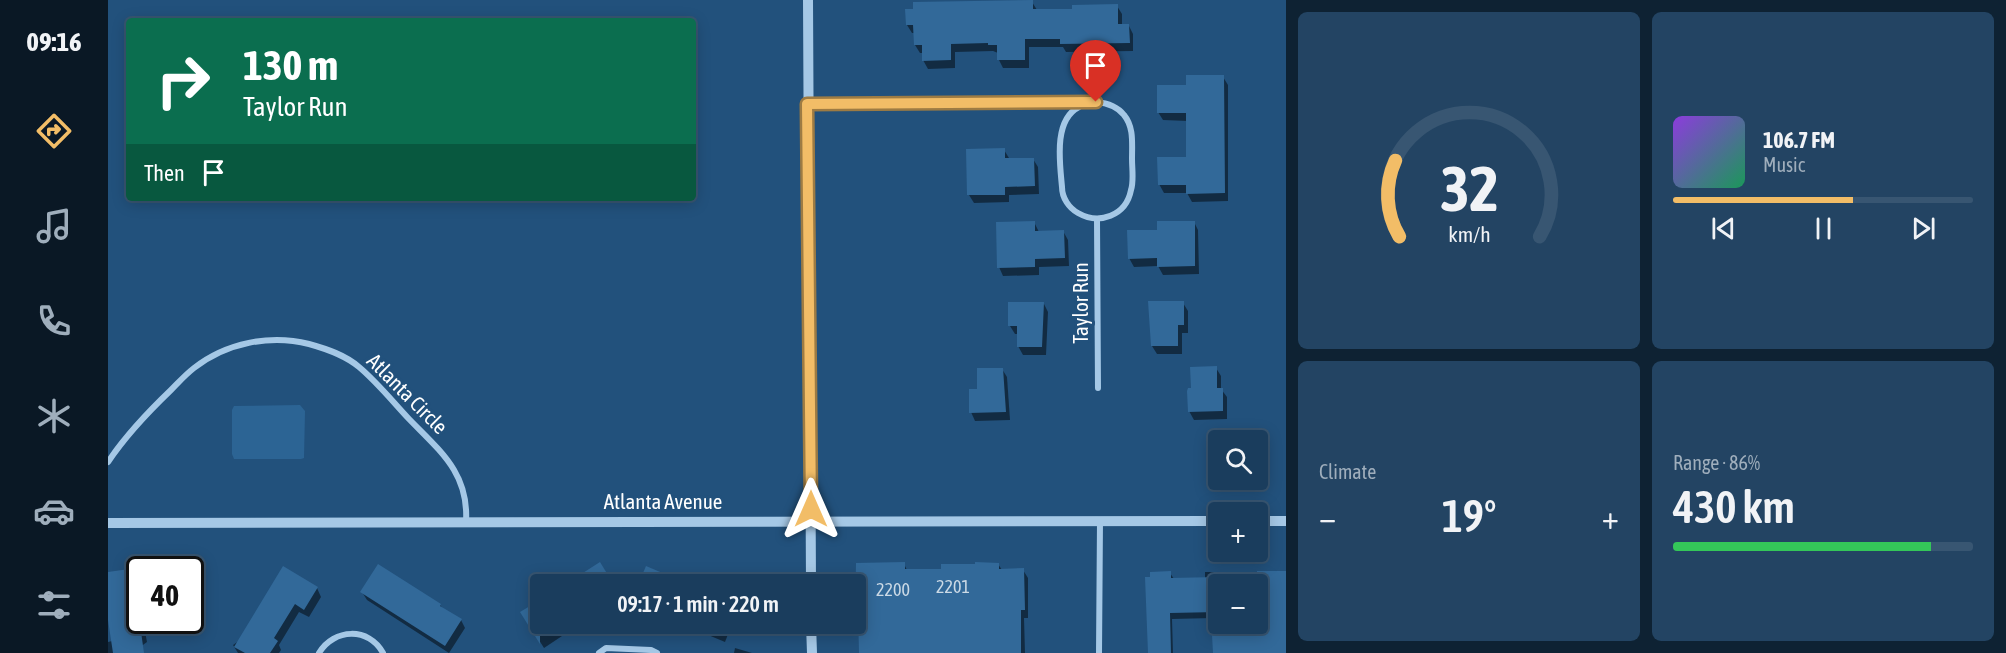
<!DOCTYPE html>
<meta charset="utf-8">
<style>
:root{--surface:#1a3d5d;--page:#234463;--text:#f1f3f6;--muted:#9faebc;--line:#385672;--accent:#f2bd67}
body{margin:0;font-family:"Asap Condensed",sans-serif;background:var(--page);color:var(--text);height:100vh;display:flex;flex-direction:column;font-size:22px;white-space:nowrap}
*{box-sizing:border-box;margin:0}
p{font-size:20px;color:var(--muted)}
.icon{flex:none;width:33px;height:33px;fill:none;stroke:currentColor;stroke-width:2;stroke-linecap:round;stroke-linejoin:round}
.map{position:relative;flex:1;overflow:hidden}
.drawer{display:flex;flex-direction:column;gap:12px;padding:12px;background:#0e2233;width:720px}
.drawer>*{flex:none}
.banner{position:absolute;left:18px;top:18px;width:570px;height:183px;border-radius:6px;box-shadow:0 3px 15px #0003,0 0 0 2px var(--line);background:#0b6e4f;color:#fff;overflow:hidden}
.controls{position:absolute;left:1100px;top:430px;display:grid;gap:12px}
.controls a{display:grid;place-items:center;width:60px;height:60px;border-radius:6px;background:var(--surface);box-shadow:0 3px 15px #0003,0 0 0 2px var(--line);font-size:30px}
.speed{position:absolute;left:18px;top:556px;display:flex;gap:12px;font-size:30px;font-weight:700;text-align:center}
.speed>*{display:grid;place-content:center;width:78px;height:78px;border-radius:50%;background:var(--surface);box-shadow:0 3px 15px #0003,0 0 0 2px var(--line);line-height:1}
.speed .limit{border:3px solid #111;border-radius:9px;background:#fff;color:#111}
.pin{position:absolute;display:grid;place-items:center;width:51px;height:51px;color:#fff;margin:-62px -26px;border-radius:50% 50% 50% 0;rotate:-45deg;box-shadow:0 0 6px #0007}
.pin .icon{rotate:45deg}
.me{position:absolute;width:66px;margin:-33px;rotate:0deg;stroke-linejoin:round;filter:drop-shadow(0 0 4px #0008)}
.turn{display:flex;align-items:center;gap:21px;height:126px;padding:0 18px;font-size:27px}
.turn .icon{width:78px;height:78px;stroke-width:2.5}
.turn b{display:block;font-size:42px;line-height:51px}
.then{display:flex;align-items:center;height:57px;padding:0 18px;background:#0003;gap:12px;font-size:22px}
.big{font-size:45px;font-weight:600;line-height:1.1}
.drawer .widget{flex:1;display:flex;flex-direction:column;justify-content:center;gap:9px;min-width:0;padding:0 21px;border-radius:9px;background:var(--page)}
.drawer .dial{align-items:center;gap:0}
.dial svg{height:156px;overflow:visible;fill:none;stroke:var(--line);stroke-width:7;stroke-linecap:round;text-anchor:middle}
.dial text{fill:var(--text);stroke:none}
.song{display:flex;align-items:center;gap:18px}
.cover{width:72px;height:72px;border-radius:9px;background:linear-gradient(135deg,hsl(270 70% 55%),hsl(150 70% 35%))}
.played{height:6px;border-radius:3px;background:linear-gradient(90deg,var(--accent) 60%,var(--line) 60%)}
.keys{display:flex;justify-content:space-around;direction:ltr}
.heat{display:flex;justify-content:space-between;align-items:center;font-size:33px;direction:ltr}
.charge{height:9px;border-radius:4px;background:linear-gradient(90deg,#34c759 86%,var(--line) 0)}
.drawer .tiles{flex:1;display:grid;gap:12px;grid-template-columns:repeat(2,1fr)}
.trip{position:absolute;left:422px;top:574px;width:336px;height:60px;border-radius:6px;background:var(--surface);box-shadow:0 3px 15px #0003,0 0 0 2px var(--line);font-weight:600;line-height:60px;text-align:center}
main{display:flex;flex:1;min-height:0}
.menu{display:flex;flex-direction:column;width:108px;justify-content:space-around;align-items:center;background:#0a1825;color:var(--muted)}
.menu .icon{width:42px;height:42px}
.menu .active{color:var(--accent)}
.menu b{font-size:27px;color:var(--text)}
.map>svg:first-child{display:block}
</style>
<main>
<nav class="menu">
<b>09:16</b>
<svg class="icon active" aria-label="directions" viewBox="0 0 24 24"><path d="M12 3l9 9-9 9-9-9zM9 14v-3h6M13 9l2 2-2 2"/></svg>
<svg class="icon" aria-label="music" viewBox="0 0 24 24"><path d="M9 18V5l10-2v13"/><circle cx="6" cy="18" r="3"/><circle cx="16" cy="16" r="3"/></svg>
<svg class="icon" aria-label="phone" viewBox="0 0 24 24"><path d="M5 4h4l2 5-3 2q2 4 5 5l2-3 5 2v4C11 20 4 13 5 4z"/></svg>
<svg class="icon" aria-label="climate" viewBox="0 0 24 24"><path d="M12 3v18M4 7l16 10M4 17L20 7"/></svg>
<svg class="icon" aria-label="car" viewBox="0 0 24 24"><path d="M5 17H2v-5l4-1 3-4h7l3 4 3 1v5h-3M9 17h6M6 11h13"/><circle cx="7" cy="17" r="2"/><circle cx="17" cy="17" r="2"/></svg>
<svg class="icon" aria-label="filters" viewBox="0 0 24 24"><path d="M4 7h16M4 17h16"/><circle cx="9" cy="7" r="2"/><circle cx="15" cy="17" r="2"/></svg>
</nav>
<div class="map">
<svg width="1178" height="653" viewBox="0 0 1178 653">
<rect width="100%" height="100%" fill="#22517c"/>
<!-- green -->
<polygon fill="#2c6494" points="192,405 197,411 196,458 193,459 126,459 124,454 124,410 126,406"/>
<!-- shadow -->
<g fill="#0007" fill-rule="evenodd">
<polygon points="924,2 929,10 965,10 1009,6 1014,14 1014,26 1021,26 1025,34 1025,51 958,52 955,47 921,47 921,68 895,68 891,60 890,53 885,51 847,52 847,68 820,69 815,60 815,53 812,53 807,45 807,33 804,33 799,25 799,11"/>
<polygon points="1115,77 1120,85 1120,201 1084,202 1079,193 1056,193 1051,184 1079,158 1080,121 1055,120 1050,112 1080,86"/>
<polygon points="896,150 901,158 925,159 930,167 931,194 901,195 901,202 866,203 861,195"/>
<polygon points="926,222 931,232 955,231 960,240 961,266 931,267 931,275 895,276 891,267"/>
<polygon points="1086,222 1090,230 1091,274 1055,275 1050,266 1026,267 1021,258 1050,231"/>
<polygon points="1075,303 1080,311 1080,333 1074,333 1074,354 1049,354 1044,346"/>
<polygon points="936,304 940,312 938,355 915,355 910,346 910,334 907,334 902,326"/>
<polygon points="1108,368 1113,376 1113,389 1119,397 1119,419 1086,420 1081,411"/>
<polygon points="894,369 899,377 902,420 867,421 863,412 871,391"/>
<polygon points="796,564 799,570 834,570 890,564 894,570 915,570 920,578 920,618 916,618 917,653 752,653 752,616 749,611"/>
<polygon points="20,571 28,583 32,604 32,621 35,621 39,642 24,653 0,653 0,642 4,641 0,610 0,574"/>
<path d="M1097,572H1177L1178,653H1106L1105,618L1064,619L1065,653H1041L1062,573L1066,579H1097ZM1110,585H1149V624H1110Z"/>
<polygon points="209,588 213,597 201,617 191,612 171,645 173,650 171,653 130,653 125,645"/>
<polygon points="254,592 332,605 335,609 353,620 357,628 341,653 259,600"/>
<polygon points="432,602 432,624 465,624 455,630 457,634 436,648 414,613"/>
<polygon points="589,624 624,624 617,642 593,632"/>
<polygon points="627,648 644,653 626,653"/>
</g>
<!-- building -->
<g fill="#326999">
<polygon points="925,0 925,9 964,9 964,5 1010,4 1010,24 1021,24 1022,43 952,44 952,39 917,39 917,60 889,60 889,45 880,45 880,43 843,44 843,60 814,61 814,45 806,45 805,25 798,25 797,9 805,9 805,2"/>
<polygon points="1078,75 1116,75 1117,193 1078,194 1078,185 1050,185 1049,157 1078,157 1078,113 1049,113 1049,85 1078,85"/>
<polygon points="897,148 897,158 926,158 927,186 897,187 897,195 859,195 858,149"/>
<polygon points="927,221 927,231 956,230 957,258 927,259 927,267 889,268 888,222"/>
<polygon points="1049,221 1087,221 1087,266 1049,267 1049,258 1020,259 1019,230 1049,230"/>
<polygon points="1040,301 1076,301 1076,325 1070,325 1070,346 1043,346"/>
<polygon points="900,302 936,302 934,347 909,347 909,326 900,326"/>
<polygon points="1109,366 1109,388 1115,388 1115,411 1080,412 1079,391 1080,388 1083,388 1082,367"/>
<polygon points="869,368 895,368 898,412 861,413 861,389 869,389"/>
<polygon points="492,562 506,585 456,585"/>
<polygon points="797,562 797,569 833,569 833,564 867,564 867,562 891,563 891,569 916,568 917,610 913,610 913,653 751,653 750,611 747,611 748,563"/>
<polygon points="270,564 333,604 332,606 354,619 337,646 252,592"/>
<polygon points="175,566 210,587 196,610 187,604 166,638 170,641 162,653 137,653 126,647"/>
<polygon points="538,566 583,585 530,585"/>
<polygon points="21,569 25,597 28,596 36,653 5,653 0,620 0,572"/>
<polygon points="1063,571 1063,578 1110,577 1110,612 1062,613 1063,653 1040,653 1037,577 1042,577 1042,572"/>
<polygon points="1149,571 1178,571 1178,653 1105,653 1104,635 1149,633"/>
<polygon points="432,600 432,644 412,612"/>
</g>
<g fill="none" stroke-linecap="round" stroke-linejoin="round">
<!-- minor -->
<g stroke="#a5c8e6" stroke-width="6">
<path d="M699,104L988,102C999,103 1009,106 1016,115C1026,127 1024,143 1024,159C1024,169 1026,181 1023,190C1018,216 991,225 970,213C961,208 954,198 954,187C952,164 945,120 971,107C976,104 983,103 988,102"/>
<polyline points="989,219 990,388"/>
<path d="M0,462C18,435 39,413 63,390C70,383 77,375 86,368C118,343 162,334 201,344C219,349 237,355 251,367C269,382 285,402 301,419C332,451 361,473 358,522"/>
<path d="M211,653C226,628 261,627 275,653"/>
<polyline points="491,653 498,648 543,650 549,653"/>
<polyline points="991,653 992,521"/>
</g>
<!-- tertiary -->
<g stroke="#a5c8e6" stroke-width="10">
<polyline points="700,0 703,585"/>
<polyline points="1149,521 1178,521"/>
<polyline points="0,523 1110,521"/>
<polyline points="703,624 704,653"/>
</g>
</g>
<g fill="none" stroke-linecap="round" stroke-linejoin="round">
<defs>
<polyline id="route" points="703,509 699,104 988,102"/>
</defs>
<!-- route casing -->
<use href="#route" stroke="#9d7b43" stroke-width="15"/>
<!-- route -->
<use href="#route" stroke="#f2bd67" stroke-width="10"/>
</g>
<g text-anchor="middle" stroke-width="6" stroke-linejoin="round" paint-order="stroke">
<!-- number labels -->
<g font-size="18" fill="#ccdae6">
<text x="845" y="593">2201</text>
<text x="785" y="596">2200</text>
</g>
<!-- street labels -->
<g font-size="21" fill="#fff" stroke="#22517c">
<text transform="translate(973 303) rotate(-90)" y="7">Taylor Run</text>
<text transform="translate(299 394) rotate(45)" y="7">Atlanta Circle</text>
<text x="555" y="509">Atlanta Avenue</text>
</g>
</g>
</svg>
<div class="controls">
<a><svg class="icon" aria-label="search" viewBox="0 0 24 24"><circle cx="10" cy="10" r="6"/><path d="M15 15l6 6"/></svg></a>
<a>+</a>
<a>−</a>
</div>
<div class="speed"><div class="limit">40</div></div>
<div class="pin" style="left:988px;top:102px;background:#d93025"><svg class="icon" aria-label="arrive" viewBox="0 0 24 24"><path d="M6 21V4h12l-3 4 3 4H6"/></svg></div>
<svg class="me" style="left:703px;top:509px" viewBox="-20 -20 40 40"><path d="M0-17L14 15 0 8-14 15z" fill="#f2bd67" stroke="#fff" stroke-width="4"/></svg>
<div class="trip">09:17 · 1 min · 220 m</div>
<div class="banner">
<div class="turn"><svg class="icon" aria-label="right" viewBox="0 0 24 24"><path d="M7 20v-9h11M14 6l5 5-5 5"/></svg><div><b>130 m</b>Taylor Run</div></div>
<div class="then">Then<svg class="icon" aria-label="arrive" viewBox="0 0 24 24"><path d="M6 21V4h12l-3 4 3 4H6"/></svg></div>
</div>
</div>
<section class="drawer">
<div class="tiles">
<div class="widget dial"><svg viewBox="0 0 100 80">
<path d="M14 69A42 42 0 1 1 86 69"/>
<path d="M14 69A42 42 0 0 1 12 30" stroke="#f2bd67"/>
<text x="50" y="56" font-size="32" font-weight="700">32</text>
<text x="50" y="72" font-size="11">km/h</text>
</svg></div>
<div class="widget">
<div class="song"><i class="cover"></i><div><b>106.7 FM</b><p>Music</p></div></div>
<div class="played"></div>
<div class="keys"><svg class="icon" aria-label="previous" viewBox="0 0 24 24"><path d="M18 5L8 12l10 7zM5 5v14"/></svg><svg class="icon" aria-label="pause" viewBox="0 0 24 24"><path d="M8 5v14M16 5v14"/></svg><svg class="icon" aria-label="next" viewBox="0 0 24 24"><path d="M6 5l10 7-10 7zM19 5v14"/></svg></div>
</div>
<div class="widget"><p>Climate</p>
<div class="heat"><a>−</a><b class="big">19°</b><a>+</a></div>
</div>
<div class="widget"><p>Range · 86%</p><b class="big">430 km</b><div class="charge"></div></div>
</div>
</section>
</main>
